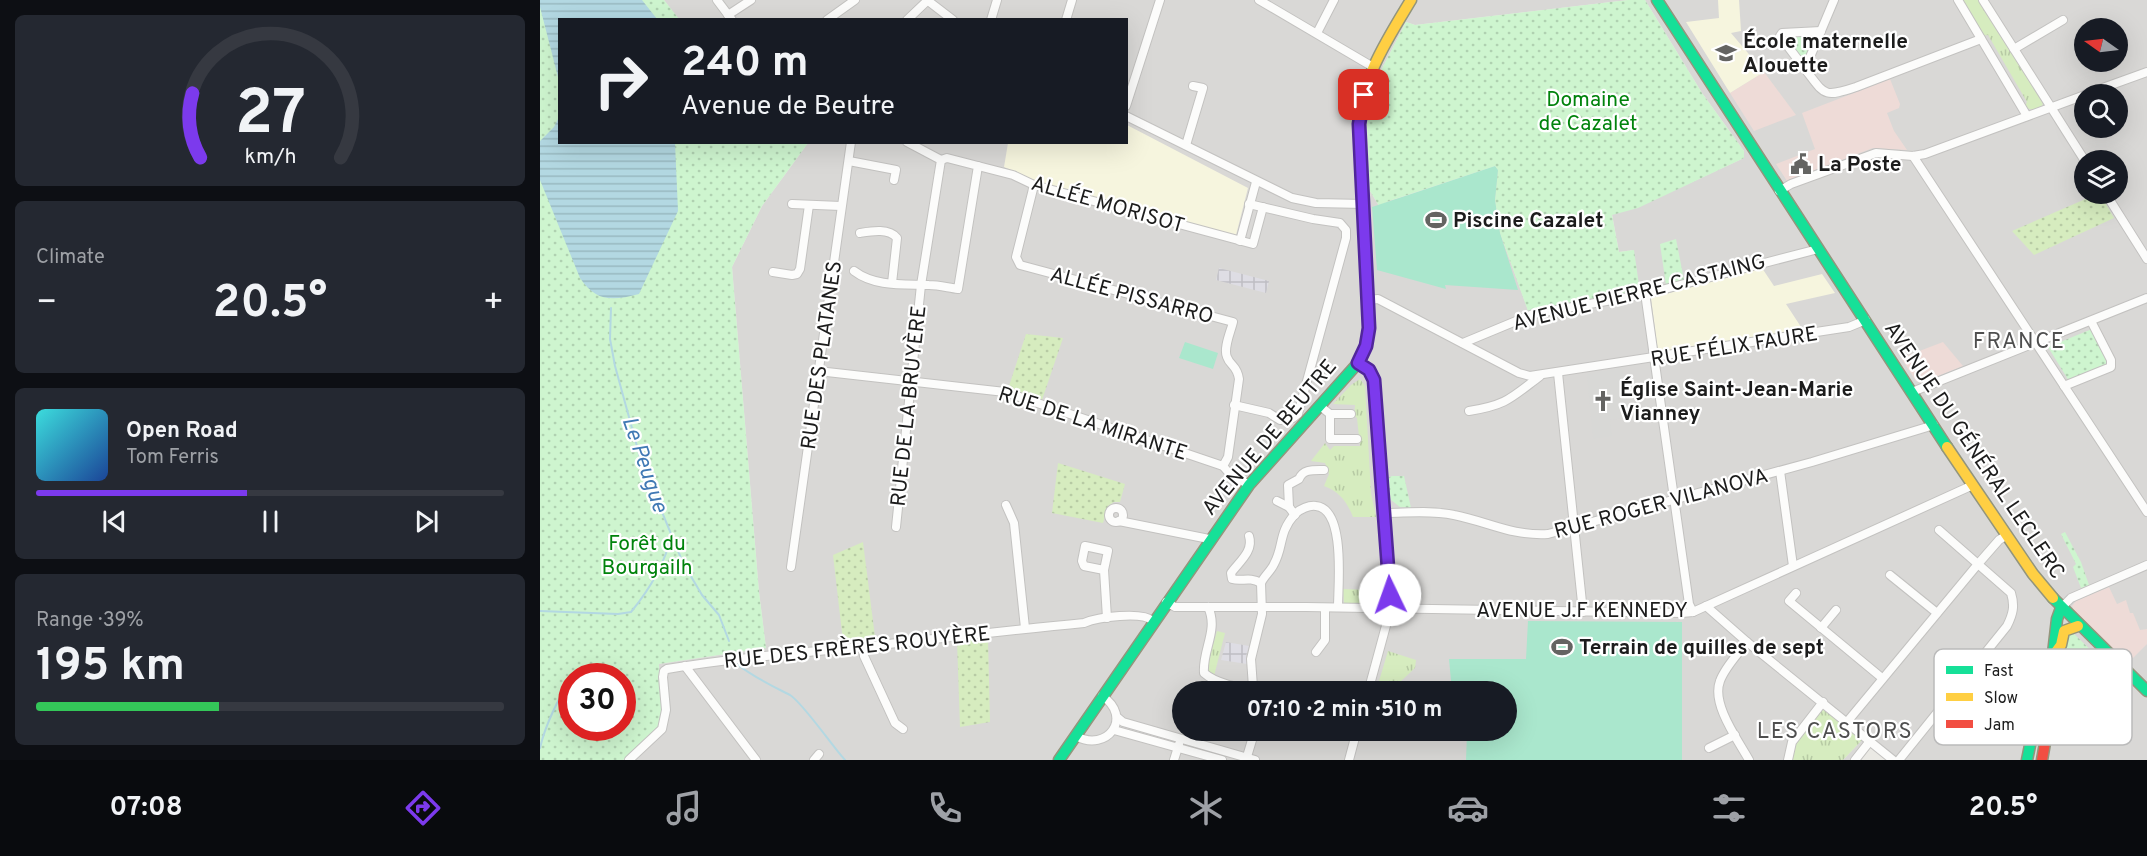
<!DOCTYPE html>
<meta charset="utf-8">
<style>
:root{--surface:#171b24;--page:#242831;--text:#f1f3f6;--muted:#9ea1a6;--line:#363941;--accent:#7c3aed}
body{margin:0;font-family:Overpass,sans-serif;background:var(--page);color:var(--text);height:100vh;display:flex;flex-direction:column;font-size:22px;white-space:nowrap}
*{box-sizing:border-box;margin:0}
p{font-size:20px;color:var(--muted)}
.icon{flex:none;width:33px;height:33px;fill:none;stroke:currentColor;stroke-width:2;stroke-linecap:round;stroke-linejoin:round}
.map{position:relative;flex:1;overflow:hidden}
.drawer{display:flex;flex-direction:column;gap:15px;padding:15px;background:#0d0f14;width:540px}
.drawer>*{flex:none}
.hud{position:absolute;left:18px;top:18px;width:570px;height:126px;border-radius:0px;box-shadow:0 6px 24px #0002;background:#171b24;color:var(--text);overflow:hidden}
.needle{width:39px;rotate:284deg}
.tools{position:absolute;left:1534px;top:18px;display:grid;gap:12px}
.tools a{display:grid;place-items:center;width:54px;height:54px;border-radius:50%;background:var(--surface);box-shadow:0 6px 24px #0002;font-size:30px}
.speed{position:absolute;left:18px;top:663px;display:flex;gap:12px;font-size:30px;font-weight:700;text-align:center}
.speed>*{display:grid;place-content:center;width:78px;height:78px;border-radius:50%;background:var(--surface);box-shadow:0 6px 24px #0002;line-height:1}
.speed .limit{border:9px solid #d22;background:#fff;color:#111}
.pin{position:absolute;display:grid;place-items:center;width:51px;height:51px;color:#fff;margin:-26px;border-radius:12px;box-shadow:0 3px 9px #0006}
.me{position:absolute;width:66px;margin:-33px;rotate:357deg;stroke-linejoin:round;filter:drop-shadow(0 0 4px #0008)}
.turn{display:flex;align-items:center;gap:21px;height:126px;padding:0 24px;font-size:27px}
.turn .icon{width:78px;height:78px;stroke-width:2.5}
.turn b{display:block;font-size:42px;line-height:51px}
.big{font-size:45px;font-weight:700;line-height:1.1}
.drawer .card{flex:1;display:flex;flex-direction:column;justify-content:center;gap:9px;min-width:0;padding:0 21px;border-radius:9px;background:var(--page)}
.drawer .dial{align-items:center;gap:0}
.dial svg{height:156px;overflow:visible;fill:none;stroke:var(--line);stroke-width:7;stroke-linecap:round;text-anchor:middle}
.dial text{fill:var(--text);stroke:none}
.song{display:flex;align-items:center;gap:18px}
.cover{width:72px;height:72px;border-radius:9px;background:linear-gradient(135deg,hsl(180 70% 55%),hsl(220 70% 35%))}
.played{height:6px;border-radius:3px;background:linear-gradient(90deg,var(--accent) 45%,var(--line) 45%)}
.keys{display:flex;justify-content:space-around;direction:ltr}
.heat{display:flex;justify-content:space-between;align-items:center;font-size:33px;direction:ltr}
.charge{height:9px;border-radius:4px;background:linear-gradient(90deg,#34c759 39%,var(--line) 0)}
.trip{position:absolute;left:632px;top:681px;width:345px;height:60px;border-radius:30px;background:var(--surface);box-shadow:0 6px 24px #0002;font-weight:700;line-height:60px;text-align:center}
.dock{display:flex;height:96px;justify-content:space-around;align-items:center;background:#090b0e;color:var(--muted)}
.dock .icon{width:42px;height:42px}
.dock .active{color:var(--accent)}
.dock b{font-size:27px;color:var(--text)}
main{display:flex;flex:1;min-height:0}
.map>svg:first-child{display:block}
</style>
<main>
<section class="drawer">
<div class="card dial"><svg viewBox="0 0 100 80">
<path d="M14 69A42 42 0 1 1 86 69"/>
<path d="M14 69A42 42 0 0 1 10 36" stroke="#7c3aed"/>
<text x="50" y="56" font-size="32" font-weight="700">27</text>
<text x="50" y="72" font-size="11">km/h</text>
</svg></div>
<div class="card"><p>Climate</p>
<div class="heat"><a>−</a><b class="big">20.5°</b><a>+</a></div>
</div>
<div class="card">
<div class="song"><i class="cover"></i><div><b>Open Road</b><p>Tom Ferris</p></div></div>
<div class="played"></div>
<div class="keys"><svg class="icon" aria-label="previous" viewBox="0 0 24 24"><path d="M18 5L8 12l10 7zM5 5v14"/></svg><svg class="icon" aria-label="pause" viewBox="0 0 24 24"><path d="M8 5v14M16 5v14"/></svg><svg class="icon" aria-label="next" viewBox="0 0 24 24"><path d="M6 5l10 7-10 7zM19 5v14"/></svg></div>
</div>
<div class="card"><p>Range · 39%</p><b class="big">195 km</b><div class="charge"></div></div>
</section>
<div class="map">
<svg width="1607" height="760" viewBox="0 0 1607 760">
<defs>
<pattern id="grass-tufts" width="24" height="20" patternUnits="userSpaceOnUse" patternTransform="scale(1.5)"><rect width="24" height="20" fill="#d6ecbf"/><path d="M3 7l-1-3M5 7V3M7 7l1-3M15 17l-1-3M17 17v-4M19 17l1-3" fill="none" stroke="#b7caa4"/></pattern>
<pattern id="park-dots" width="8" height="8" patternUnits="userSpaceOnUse" patternTransform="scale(1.5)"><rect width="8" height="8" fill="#cef5cf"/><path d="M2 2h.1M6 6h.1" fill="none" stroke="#b0d1b1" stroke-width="1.8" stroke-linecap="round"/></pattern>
<pattern id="garden-dots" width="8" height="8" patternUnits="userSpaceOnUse" patternTransform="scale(1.5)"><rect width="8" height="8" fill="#d6ecbf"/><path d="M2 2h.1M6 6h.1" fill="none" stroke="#b7caa4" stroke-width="1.8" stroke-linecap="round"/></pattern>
<pattern id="plaza-grid" width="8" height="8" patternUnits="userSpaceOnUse" patternTransform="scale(1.5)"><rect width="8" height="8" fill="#dedde4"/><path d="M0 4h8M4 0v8" fill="none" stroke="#bebdc3"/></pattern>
<pattern id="water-rules" width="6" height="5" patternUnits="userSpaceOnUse" patternTransform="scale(1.5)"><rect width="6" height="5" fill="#b3d8e2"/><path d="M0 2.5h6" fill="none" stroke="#99b9c1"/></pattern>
</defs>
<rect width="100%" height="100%" fill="#eae9e4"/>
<!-- residential -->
<path fill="#d9d8d6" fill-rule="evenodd" d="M124,0H1088L875,25L866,22L838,76L827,123L830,191L839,206L849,201L958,170L955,200L960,233L988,310L1093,250L1079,252L1072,214L1098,207L1204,158V151L1162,93L1105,0H1607V760H1347L1331,747L1321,760H1303L1323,739L1251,760H83L118,729L119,664L226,648L219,592L192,267L222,206L268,143L586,142V20H139ZM1545,28H1578V62H1545ZM1545,94H1578V128H1545ZM1545,160H1578V194H1545ZM642,692H966V730H642Z"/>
<!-- commercial -->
<g fill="#eedbd7">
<polygon points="1224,72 1256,115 1214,131 1190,93"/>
<polygon points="1350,79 1360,104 1359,108 1347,113 1354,131 1367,150 1333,148 1247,181 1236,164 1275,149 1262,113"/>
<polygon points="1403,342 1423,366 1380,383 1376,381 1361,358"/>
<polygon points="1569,587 1577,604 1586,600 1590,613 1593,613 1600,630 1607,629 1607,644 1590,661 1572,647 1534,610 1532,606 1536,601"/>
</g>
<!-- education -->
<g fill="#f6f5de">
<polygon points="1178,0 1199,0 1201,31 1191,33 1224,72 1190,93 1146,22 1179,18"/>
<polygon points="587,125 708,188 696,235 506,185 464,167 468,143 586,142"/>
<polygon points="1222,268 1234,286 1282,274 1295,293 1246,304 1263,330 1118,352 1111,298"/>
</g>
<!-- religious -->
<polygon fill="#d8d8d6" points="1082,368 1090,417 1070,420 1072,436 1053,439 1047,374"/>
<!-- grass -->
<g fill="url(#grass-tufts)">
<path d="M1420,0H1441L1500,96L1503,103L1502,106C1495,110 1490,111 1485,106L1487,102L1448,35L1442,36Z"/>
<path d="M820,379L825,386L831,493L836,517H813C807,502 800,492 784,486L789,474L785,463L771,461L785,443L790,450L794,446H820L817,418L814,416L815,405L793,404L811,385Z"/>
<path d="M831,581H841V594C831,607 819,603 804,603L803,589L831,590Z"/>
<polygon points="677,631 685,633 674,676 668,670 667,665"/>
<polygon points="848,651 876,660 875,668 859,683 863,691 836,691"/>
<polygon points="1281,705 1323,739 1303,760 1251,760 1253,742"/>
</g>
<!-- park -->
<g fill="url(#park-dots)" fill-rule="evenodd">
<path d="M0,0H124L139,19L20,20V142L268,143L222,206L192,267L219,592L226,648L119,664L122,719L118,728L83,760H0ZM32,676H82V728H32Z"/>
<polygon points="1088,0 1105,0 1162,93 1204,151 1204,158 1098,208 1072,215 1079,252 1094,250 1100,292 988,311 960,233 955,200 958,170 955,166 849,201 839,206 830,191 827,123 838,76 866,22 875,25"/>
<polygon points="1247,35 1273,36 1265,60 1263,60 1245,37"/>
<polygon points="1136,239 1144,280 1126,285 1120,244"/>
<polygon points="1552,329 1569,365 1529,381 1508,347"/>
<polygon points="852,476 864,476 871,508 860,507 851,500 848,478"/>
<polygon points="1525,532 1541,562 1549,585 1541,588 1533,567 1536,564 1521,534"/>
<path d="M1531,631L1567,666L1530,684L1518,687C1518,667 1518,647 1531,631Z"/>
</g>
<!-- garden -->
<g fill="url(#garden-dots)">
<polygon points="1557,194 1560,194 1574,218 1494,255 1472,231"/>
<polygon points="486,334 523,338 502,400 468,389"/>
<polygon points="518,463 585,484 580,502 574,502 568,506 563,523 512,513"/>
<polygon points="323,542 335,637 303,641 293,555"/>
<polygon points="448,638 450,722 420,727 417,641"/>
</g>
<!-- pitch -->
<g fill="#aae7cd">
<polygon points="955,166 958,170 955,200 960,233 978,290 905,285 906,289 837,270 832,207"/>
<polygon points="645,342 678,353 673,369 639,358"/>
<polygon points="988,621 1142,622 1142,760 926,760 927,734 925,731 966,730 966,692 912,691 909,659 986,659"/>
</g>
<!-- plaza -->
<g fill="url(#plaza-grid)">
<polygon points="679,268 729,281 726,293 676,280"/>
<polygon points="686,642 709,646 706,656 707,664 681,660"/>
</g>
<!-- water -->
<g fill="url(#water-rules)">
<polygon points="0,0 102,0 117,19 20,20 19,81 0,7"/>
<path d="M19,117L20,142L135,143L138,211L99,294C72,301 56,302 40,278L0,180V141L14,127Z"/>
</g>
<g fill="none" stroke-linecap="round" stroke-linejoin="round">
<!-- stream -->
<g stroke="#b3d8e2" stroke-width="2">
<polyline points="71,308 70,339 75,366 101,461 143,563 162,595 179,615 189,641"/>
<path d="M0,611L78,614L91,612C110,589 125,563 132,534"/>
<path d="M197,664C213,677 232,686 250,695C263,703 292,746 305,760"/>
<path d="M0,748C4,730 19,693 32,681"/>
</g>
<defs>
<g id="street">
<polyline points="177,0 192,20"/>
<polyline points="387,0 413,20"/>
<polyline points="719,0 833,67"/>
<path d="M1294,0L1265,69C1285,95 1283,98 1316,87L1441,39"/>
<polyline points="1418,0 1487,116"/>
<polyline points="1443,0 1545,161"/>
<polyline points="188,15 211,0"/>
<polyline points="287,20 315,0"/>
<polyline points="367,20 388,0"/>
<polyline points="451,20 457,0"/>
<polyline points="526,20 532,0"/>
<polyline points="777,33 794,0"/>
<polyline points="1474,49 1523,20"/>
<polyline points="1265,69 1240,36 1242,33 1281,31"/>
<polyline points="1546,94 1607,72"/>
<polyline points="586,106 620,0"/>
<polyline points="586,116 752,198 776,203 824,204"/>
<polyline points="646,145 663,88 653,86"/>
<polyline points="1373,156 1607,512"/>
<polyline points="309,161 356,170 354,180"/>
<polyline points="438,166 473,175 494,185 713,244 723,207"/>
<path d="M494,185L476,257L480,265L693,322C691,331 683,348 687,357C690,366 697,365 699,379L688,457L683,466"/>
<polyline points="1239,191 1251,184 1336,153 1373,156 1385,154 1545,95"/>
<polyline points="1566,194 1607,259"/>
<polyline points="252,204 301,206"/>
<path d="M320,233C332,231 349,228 357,238L352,283"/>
<polyline points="700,241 716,182"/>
<path d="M314,271C335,287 364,284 389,285C399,285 409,288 418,289L438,166L407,158L401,160"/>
<polyline points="233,272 252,275 257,274 260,269 269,205"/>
<polyline points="1106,294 1106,300 1149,604 1153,612"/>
<polyline points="829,300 838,299 979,373 990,376 1309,327 1326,320"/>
<polyline points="923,343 993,314 1106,294 1278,249"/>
<polyline points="818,363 829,370 834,380 850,595 847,622 828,692"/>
<polyline points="278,371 465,392 683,466 689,473 709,485"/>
<polyline points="1018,373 1043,612"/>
<polyline points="1524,386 1571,367 1571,360 1551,321"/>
<polyline points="1372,392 1607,298"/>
<polyline points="694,405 729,413 740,420 753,418 758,414 806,238 806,230 800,223 773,219 709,204"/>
<polyline points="780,406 790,414 811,414"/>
<path d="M929,411C967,405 971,398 1000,376"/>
<polyline points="790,414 790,439 817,439"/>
<polyline points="1240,471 1253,566"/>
<polyline points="737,501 749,507"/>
<polyline points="466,505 474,523 485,628"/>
<circle cx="576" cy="515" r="7"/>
<path d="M845,513C867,513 892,510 914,515C949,522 971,536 1008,534L1272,462L1394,425"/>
<path d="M755,515L749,507L748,485L759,479C763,469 773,470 784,470"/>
<polyline points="579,521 669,539"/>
<polyline points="356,527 381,285 401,160 367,142"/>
<path d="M709,536C714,551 699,562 691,573L692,579C703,582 708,576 721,583"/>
<polyline points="251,567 311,142"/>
<polyline points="564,570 544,566 542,561 545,546 568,551 564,570 567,618"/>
<polyline points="1350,575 1397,613"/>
<polyline points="1256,593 1249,601 1342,678"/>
<polyline points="626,602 635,607 766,607 1142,613 1153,612 1433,485"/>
<polyline points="1166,606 1207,642 1353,760"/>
<path d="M668,607C679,630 662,650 664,673C674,682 700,690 713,687L711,659L722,614L721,583C724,576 731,571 734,564C744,546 738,533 755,514C760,509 769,505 776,506C806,509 798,586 798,607"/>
<polyline points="1521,608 1531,598 1607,565"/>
<polyline points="1281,628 1296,610"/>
<path d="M1207,642C1198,654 1185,667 1180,681C1171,704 1198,740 1209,760"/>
<polyline points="323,647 324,656 355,723 363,729"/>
<polyline points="776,652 785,640 785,608"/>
<polyline points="145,666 216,760"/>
<polyline points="577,717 583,722 715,760"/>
<polyline points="1307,722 1438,564 1459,540 1467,535"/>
<polyline points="574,730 682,760"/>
<path d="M536,736C567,753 594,717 562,696"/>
<polyline points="1169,748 1195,735"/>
<path d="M89,760L122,729L126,710L123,677L124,671L127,669C192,658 257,653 322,647C396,639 470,630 544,623C558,617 602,611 613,621"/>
<polyline points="274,760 279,754"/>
<polyline points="634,760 639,744"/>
<polyline points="706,760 715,730"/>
<polyline points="809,760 817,730"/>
<polyline points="1248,760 1252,742 1283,702"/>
<polyline points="1315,760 1330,741"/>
<path d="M1359,760L1467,626C1473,614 1475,606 1471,593L1399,530"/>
</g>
<g id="fast">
<polyline points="1117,0 1407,447"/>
<polyline points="1513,598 1607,691"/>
<polyline points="519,760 709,485 818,363 826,346 829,329 819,129"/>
<polyline points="1487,760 1499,701 1511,671 1517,619 1521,608"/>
</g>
<g id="slow">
<path d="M819,129C819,82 848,38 871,0"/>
<polyline points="1407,447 1493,574 1513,598"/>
<polyline points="1512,657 1521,645 1524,631 1538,626"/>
</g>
<polyline id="jam" points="1502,760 1512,703 1511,674"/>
</defs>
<!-- street casing -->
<use href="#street" stroke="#c3c2c0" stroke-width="10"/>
<!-- fast casing -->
<use href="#fast" stroke="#93957c" stroke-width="13"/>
<!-- slow casing -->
<use href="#slow" stroke="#93957c" stroke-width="13"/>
<!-- jam casing -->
<use href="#jam" stroke="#93957c" stroke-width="13"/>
<!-- street -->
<use href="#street" stroke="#fcfcfb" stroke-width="8"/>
<!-- fast -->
<use href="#fast" stroke="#16e098" stroke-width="10"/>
<!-- slow -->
<use href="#slow" stroke="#ffcf43" stroke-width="10"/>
<!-- jam -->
<use href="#jam" stroke="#f24e42" stroke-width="10"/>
</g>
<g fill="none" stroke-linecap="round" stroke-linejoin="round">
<defs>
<polyline id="route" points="824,95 819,124 829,328 826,346 818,363 829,370 834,380 850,595"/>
</defs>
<!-- route casing -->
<use href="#route" stroke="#51269a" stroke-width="15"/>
<!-- route -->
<use href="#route" stroke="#7c3aed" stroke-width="10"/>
</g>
<!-- icons -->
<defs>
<symbol id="school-bare" viewBox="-9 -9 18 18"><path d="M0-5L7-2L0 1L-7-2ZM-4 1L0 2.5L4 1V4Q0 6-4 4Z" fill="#646462" stroke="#fff" stroke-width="2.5" paint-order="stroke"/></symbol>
<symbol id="civic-bare" viewBox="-9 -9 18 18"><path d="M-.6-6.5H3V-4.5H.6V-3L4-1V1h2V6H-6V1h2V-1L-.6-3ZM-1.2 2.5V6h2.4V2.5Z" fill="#646462" stroke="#fff" stroke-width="2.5" paint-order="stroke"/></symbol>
<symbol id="stadium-bare" viewBox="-9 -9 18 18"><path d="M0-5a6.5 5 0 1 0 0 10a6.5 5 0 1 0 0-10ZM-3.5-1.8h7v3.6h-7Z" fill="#646462" stroke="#fff" stroke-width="2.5" paint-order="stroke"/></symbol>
<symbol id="church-bare" viewBox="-9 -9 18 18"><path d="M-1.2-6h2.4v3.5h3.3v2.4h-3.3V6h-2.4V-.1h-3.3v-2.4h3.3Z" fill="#646462" stroke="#fff" stroke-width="2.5" paint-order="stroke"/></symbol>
</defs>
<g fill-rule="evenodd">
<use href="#school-bare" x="1171" y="38" width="30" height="30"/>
<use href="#civic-bare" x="1246" y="149" width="30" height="30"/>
<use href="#stadium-bare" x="881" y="205" width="30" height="30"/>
<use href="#church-bare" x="1048" y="386" width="30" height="30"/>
<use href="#stadium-bare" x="1007" y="632" width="30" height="30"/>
</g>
<g text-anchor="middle" stroke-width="4.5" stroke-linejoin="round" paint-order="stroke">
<!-- poi labels -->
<g font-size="21" font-weight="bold" fill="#1c1c1c" stroke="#fff" text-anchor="start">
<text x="1203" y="48">École maternelle<tspan x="1203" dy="24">Alouette</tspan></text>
<text x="1278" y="171">La Poste</text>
<text x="913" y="227">Piscine Cazalet</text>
<text x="1080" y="396">Église Saint-Jean-Marie<tspan x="1080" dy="24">Vianney</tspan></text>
<text x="1039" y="654">Terrain de quilles de sept</text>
</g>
<!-- park labels -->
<g font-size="21" fill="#01830c" stroke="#fff">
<text x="1048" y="106">Domaine<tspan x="1048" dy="24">de Cazalet</tspan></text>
<text x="107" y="550">Forêt du<tspan x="107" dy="24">Bourgailh</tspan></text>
</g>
<!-- street labels -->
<g font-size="21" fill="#1c1c1c" stroke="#fff">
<text transform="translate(568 204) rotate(16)" y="7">ALLÉE MORISOT</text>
<text transform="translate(1099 292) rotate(-14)" y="7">AVENUE PIERRE CASTAING</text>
<text transform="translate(592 295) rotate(15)" y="7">ALLÉE PISSARRO</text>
<text transform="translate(1194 346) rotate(-9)" y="7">RUE FÉLIX FAURE</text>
<text transform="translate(281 355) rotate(-82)" y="7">RUE DES PLATANES</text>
<text transform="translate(368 406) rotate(-84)" y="7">RUE DE LA BRUYÈRE</text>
<text transform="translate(553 423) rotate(18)" y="7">RUE DE LA MIRANTE</text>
<text transform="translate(729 437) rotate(-50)" y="7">AVENUE DE BEUTRE</text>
<text transform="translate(1435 450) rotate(56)" y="7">AVENUE DU GÉNÉRAL LECLERC</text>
<text transform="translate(1121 503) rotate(-15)" y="7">RUE ROGER VILANOVA</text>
<text x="1042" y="617">AVENUE J.F KENNEDY</text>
<text transform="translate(317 647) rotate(-6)" y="7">RUE DES FRÈRES ROUYÈRE</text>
</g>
<!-- neighbourhood labels -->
<g font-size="22" letter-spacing="1.5" fill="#4f4f4f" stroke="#fff">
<text x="1479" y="348">FRANCE</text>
<text x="1295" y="738">LES CASTORS</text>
</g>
<!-- water labels -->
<g font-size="22" font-style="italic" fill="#4079b4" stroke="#fff">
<text transform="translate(106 464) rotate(71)" y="8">Le Peugue</text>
</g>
</g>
<!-- legend -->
<rect x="1394" y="649" width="198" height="96" rx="9" fill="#fff" stroke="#bbb" stroke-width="1.5"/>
<rect x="1406" y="666" width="27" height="8" fill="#16e098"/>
<rect x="1406" y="693" width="27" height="8" fill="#ffcf43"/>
<rect x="1406" y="720" width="27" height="8" fill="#f24e42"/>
<g font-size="16" fill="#1c1c1c">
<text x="1444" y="676">Fast</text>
<text x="1444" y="703">Slow</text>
<text x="1444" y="730">Jam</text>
</g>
</svg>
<div class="tools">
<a><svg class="needle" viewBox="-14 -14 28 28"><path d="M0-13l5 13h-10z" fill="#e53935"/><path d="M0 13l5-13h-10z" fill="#9ea1a6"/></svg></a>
<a><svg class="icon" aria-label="search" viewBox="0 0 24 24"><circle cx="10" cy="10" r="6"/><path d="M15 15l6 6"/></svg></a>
<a><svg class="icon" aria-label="layers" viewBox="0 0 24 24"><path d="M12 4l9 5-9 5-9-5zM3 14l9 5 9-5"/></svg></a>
</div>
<div class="speed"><div class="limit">30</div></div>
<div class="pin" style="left:824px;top:95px;background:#d93025"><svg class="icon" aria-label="arrive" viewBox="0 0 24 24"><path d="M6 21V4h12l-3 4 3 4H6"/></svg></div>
<svg class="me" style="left:850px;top:595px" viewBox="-20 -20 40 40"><circle r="19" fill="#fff"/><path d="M0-13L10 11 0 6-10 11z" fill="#7c3aed"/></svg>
<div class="trip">07:10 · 2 min · 510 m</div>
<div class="hud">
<div class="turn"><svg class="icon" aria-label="right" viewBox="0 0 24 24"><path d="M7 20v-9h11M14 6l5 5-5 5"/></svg><div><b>240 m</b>Avenue de Beutre</div></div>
</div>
</div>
</main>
<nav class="dock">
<b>07:08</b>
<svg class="icon active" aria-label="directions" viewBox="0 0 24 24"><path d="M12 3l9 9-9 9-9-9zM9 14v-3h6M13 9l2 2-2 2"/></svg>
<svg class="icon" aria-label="music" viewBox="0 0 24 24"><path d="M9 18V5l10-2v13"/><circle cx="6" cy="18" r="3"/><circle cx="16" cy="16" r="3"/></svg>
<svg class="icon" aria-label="phone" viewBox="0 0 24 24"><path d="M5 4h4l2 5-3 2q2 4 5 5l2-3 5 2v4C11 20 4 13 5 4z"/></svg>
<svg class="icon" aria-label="climate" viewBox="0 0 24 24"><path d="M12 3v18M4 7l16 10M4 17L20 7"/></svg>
<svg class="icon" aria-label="car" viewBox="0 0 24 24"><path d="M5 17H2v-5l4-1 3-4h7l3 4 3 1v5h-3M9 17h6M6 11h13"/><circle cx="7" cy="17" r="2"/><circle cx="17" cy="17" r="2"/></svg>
<svg class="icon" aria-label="filters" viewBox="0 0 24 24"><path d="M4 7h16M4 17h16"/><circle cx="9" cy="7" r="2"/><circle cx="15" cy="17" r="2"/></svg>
<b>20.5°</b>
</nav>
